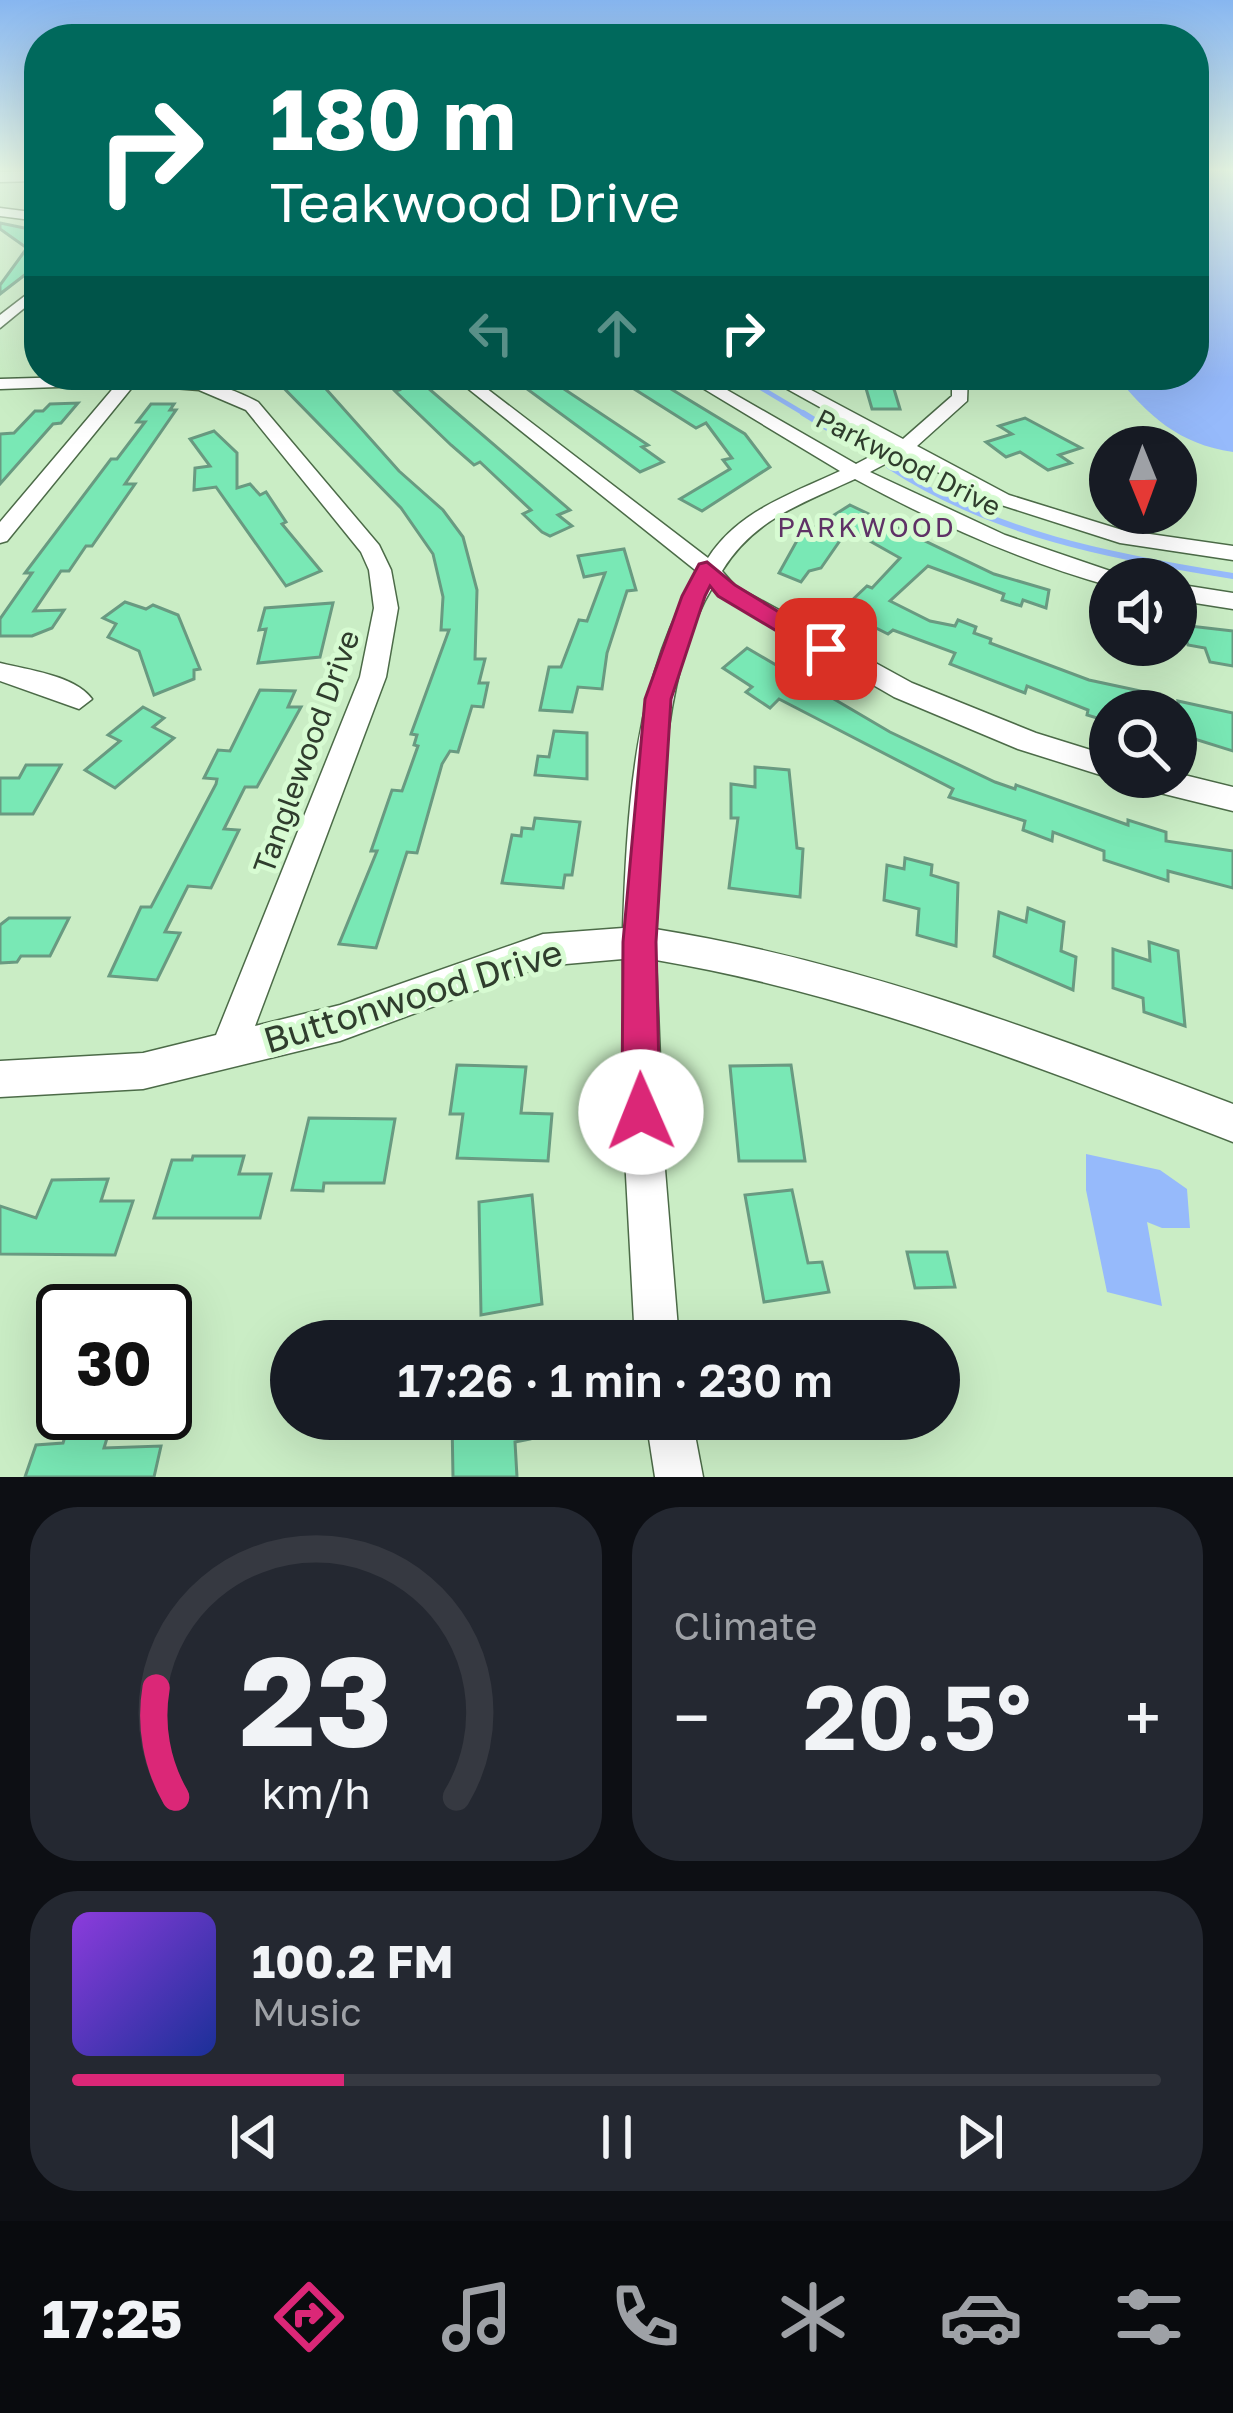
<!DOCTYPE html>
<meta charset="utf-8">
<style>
:root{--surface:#171b24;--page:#242831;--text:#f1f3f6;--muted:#9ea1a6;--line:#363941;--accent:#db2777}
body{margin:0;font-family:"Golos Text",sans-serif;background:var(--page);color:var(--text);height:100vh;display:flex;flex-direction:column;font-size:45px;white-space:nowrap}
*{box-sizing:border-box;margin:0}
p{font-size:39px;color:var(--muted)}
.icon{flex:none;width:66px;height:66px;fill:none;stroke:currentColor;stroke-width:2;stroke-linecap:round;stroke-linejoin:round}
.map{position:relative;height:1477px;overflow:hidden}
.drawer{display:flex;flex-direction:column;gap:30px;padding:30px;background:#0d0f14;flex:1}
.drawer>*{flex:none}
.top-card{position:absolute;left:24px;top:24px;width:1185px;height:366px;border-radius:48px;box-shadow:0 12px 48px #0002;background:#00695c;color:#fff;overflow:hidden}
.needle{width:78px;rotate:179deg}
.fabs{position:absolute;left:1089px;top:426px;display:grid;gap:24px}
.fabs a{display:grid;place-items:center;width:108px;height:108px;border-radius:50%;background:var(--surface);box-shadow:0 12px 48px #0002;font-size:60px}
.speed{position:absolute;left:36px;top:1284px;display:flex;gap:24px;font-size:60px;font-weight:700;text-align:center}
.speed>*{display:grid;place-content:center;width:156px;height:156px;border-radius:50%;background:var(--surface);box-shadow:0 12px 48px #0002;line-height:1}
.speed .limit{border:6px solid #111;border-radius:18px;background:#fff;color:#111}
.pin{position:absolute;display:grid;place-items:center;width:102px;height:102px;color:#fff;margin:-51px;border-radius:24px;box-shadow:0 6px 18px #0006}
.me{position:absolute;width:132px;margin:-66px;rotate:359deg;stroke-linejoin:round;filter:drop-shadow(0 0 9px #0008)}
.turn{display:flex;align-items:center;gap:42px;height:252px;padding:0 48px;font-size:54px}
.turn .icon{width:156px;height:156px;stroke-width:2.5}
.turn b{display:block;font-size:84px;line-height:102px}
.lanes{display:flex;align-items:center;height:114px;padding:0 48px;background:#0003;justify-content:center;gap:60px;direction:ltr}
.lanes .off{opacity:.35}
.big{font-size:90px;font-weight:600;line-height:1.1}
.drawer .widget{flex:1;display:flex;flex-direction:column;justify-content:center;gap:18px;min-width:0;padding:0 42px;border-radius:48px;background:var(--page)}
.drawer .dial{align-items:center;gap:0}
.dial svg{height:312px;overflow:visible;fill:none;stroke:var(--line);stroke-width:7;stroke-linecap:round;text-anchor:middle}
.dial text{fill:var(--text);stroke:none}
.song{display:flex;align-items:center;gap:36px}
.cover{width:144px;height:144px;border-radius:18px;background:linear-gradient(135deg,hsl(270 70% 55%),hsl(230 70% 35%))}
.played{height:12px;border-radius:6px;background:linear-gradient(90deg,var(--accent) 25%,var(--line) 25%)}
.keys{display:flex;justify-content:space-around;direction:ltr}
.heat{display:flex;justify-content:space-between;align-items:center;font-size:66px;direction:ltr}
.drawer .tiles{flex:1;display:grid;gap:30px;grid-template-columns:1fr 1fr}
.widget:last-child{grid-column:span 2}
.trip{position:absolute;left:270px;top:1320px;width:690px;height:120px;border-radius:60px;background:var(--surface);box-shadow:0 12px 48px #0002;font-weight:600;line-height:120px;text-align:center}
.tab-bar{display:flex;height:192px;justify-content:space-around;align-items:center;background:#090b0e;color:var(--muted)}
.tab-bar .icon{width:84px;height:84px}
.tab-bar .current{color:var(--accent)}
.tab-bar b{font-size:54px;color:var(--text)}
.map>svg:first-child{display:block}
</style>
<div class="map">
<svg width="1233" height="1477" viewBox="0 0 1233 1477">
<rect width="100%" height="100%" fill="#caedc5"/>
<!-- water -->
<g fill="#96bafb">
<path d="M1194,171H1233V452C1178,444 1149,416 1115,375H1194Z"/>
<polygon points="1086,1154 1160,1170 1187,1189 1190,1228 1162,1228 1147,1222 1162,1306 1107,1292 1086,1190"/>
</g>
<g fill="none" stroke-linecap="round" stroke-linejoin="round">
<!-- stream-far1 -->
<polyline stroke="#96bafb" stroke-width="4.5" points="739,375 808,416"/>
<!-- stream -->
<g stroke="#96bafb" stroke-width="6">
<polyline points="803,413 860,448"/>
<path d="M889,466C992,534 1113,557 1233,576"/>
</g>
</g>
<!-- building -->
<g fill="#79e8b5" stroke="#699a81" stroke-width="3">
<polygon points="0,223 39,231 39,264 0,294 0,285 27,248 0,229"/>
<polygon points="271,375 356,375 356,379 326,389 399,471 443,510 463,537 477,590 475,659 485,659 479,683 488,683 483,707 472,706 458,752 450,751 442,764 417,853 407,852 376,948 339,944 377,851 371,851 392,790 402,791 418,746 414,745 417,735 411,734 449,630 441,630 443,597 433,554 401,508"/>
<polygon points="385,375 413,375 570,510 558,515 572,526 550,536 542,532 523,514 531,510 480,462 474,465 451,445 395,391 399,390"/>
<polygon points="508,375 594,375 564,389 648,445 642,447 663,462 640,472"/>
<polygon points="612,375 648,375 745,434 770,467 702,511 680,499 730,469 723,460 732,458 706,423 696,428"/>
<polygon points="863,378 891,379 900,409 872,409"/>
<polygon points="78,403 61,423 53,424 0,484 0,434 14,433 35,411 43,411 50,404"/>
<polygon points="151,404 174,404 170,410 176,410 125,484 135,484 92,546 86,546 69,571 61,571 34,611 64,610 52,628 32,636 0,636 0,619 32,573 25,573 111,459 117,459 145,422 137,422"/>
<polygon points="1025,418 1081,448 1059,455 1071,463 1048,470 1020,452 1006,457 986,442 1012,434 999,426"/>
<polygon points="214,431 237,453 237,488 250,484 260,495 266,492 286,522 282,524 321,571 286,586 216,487 194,490 195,468 210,466 190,439"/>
<polygon points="850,505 994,574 1049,590 1046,608 1023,600 1021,606 1002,600 1004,594 928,566 890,601 930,621 955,626 958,620 976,627 974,633 991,639 990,643 1089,680 1159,695 1159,711 1110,711 1110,722 1087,715 1088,710 1027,686 1025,693 950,664 955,653 893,630 888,634 864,622 869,618 849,603 867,586 872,588 900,558 859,535 846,532 821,568 809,571 801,582 779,573 799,537"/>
<polygon points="624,549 636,590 627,591 607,653 602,689 578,687 572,712 540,710 549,667 561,667 579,620 587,621 605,573 584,577 578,556"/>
<polygon points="125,602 146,609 153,605 178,615 200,669 194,670 194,679 154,695 139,651 108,637 116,624 103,618"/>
<polygon points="333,603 320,657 258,663 266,629 259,630 265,608"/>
<polygon points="1181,625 1233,631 1233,666 1210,662 1205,648 1188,645"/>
<polygon points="747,648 890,732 995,782 1015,789 1016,785 1128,825 1128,820 1166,832 1166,841 1233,851 1233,888 1168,871 1168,881 1104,860 1104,851 1053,832 1052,841 1023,830 1025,821 949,797 953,789 779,699 770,708 746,692 752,687 723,668"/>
<polygon points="260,690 295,691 288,707 301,707 257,787 245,787 224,829 239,830 211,888 188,886 165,932 180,933 157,980 109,976 141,907 151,907 216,784 217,779 204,778 218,750 230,751"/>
<polygon points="1178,701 1233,713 1233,751 1185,736"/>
<polygon points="143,707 164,718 153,727 174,738 115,788 85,770 120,741 108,735"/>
<polygon points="554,731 587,733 587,779 535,775 538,756 549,757"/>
<polygon points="26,765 61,765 33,814 0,814 0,778 19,778"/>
<polygon points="755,767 789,770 797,848 803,849 800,897 729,888 738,818 731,818 731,784 755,787"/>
<polygon points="535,818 580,822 572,875 565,875 563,888 502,883 512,835 521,836 522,828 533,829"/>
<polygon points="905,858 932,865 931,875 958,883 956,946 917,935 919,909 884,900 887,865 904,869"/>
<polygon points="1028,908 1064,922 1061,951 1076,957 1073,990 994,956 999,912 1026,922"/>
<polygon points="9,918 69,918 50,956 21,956 17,962 0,963 0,925"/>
<polygon points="1149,942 1178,951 1185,1026 1144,1012 1143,998 1113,988 1113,949 1150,961"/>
<polygon points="457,1065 526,1067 521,1113 552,1114 548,1161 457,1158 463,1114 450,1114"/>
<polygon points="791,1065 805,1161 739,1161 730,1066"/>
<polygon points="309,1118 395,1119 384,1183 324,1183 323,1191 292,1190"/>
<polygon points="193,1156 244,1156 239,1174 271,1174 260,1218 154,1218 172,1160 192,1160"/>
<polygon points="108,1179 101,1201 133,1201 115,1255 0,1254 0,1206 36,1218 52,1180"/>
<polygon points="792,1190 808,1263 822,1262 829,1292 764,1302 745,1195"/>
<polygon points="532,1195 542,1304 481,1315 479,1202"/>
<polygon points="907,1252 947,1252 955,1287 915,1288"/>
<polygon points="452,1419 529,1419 530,1439 515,1442 517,1477 453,1477"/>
<polygon points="111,1425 104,1448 161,1446 154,1477 25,1477 36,1445 63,1443 68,1427"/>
</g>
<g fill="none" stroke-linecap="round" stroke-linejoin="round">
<defs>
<g id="minor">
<polygon points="0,208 39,213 39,221 0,216"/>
<polygon points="39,285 39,296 0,328 0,315"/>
<path d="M142,375C184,377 221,382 258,402L379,545L391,570L398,608L386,677L255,1026L340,1005L543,934L623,928C627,811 634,673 699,573L451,375H469L708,558C738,511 791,494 840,471L681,375H701L856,464L890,446L762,375H783L903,439L952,396V375H968L967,401L917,446L1009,495L1122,530L1233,546V560L1120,543L995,503L904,454L870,472L1005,535L1119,574L1122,579H1110V586C1021,561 936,523 855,479C801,504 754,519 722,571L735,586L912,683L1036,733L1110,756V777H1114L1110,778L1018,749L894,697L719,596L712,588C660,673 660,824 655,922V929C856,961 1043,1033 1233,1104V1142C1044,1069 856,994 656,960L664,1157L679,1341H635L625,1157L623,959L543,966L340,1041L143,1089L0,1097V1061L143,1053L216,1035L360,677L374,608L369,570L361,552L246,410L199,390L134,385L7,541L0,543V522L116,385L0,389V379Z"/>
<polygon points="1176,584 1233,593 1233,609 1176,600"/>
<path d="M0,663C28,670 74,675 92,699L79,709L0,681Z"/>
<polygon points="1176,773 1233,787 1233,811 1144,789 1134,785 1130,777 1176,777"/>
<polygon points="646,1419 692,1419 703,1477 655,1477"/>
</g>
<polygon id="secondary" points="39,171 39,181 0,182 0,172"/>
</defs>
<!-- minor casing -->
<use href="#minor" stroke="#4c6b48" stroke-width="3"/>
<!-- secondary casing -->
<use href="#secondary" stroke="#4c6b48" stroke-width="3"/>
<!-- minor -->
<use href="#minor" fill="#fff" fill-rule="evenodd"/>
<!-- secondary -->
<use href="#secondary" fill="#fff" fill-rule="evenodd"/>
</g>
<!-- sky -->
<linearGradient id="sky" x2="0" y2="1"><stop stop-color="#87b6f0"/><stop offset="0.45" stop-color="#e7f7e5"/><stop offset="1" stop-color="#e7f7e5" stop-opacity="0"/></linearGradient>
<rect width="1233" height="378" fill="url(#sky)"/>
<!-- route -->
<polygon fill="#db2777" stroke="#8e194d" stroke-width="3" points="707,562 735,585 839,649 835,655 817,655 718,596 710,586 705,596 671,699 656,942 660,1112 655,1125 641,1131 628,1125 622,1112 623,942 645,699 682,596 699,564"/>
<g text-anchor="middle" stroke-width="10" stroke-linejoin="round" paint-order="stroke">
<!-- far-street labels -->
<g font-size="27" fill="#2f3d2d" stroke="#d7fbd2">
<text transform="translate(908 463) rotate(27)" y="9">Parkwood Drive</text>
</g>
<!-- far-neighbourhood labels -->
<g font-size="27" letter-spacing="3" fill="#5f3266" stroke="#d7fbd2">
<text x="867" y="537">PARKWOOD</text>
</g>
<!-- street labels -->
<g font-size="30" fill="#2f3d2d" stroke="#d7fbd2">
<text transform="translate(307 752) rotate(-70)" y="10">Tanglewood Drive</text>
</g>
<!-- near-street labels -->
<g font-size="36" fill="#2f3d2d" stroke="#d7fbd2">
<text transform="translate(413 996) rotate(-17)" y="13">Buttonwood Drive</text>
</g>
</g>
</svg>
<div class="fabs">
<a><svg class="needle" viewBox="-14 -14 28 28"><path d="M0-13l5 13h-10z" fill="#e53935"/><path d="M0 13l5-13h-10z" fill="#9ea1a6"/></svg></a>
<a><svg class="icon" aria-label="sound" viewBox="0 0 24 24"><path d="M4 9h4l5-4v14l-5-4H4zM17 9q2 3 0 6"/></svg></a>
<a><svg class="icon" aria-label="search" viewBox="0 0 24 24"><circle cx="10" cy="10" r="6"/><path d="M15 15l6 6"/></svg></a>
</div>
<div class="speed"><div class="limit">30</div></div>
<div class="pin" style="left:826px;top:649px;background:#d93025"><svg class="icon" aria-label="arrive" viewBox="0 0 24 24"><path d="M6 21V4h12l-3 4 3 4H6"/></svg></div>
<svg class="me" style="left:641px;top:1112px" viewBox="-20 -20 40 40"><circle r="19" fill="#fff"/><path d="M0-13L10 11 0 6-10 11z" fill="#db2777"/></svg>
<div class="trip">17:26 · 1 min · 230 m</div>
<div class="top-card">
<div class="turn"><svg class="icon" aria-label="right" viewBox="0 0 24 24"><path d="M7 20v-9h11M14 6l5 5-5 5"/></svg><div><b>180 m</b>Teakwood Drive</div></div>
<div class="lanes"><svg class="icon off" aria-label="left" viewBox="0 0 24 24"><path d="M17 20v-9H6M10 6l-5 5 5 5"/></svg><svg class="icon off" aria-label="ahead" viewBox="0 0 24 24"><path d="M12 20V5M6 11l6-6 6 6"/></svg><svg class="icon" aria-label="right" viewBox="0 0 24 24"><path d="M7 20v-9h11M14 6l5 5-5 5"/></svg></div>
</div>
</div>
<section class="drawer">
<div class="tiles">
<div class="widget dial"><svg viewBox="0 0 100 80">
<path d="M14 69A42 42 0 1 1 86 69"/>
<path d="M14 69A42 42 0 0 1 9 41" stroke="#db2777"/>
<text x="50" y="56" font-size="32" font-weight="700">23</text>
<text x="50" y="72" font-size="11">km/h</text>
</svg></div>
<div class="widget"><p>Climate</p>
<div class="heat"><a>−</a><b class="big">20.5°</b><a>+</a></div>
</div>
<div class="widget">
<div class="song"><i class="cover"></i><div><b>100.2 FM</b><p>Music</p></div></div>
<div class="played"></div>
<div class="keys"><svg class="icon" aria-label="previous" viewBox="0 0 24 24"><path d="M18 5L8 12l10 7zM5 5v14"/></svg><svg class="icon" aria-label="pause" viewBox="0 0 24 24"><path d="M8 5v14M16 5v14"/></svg><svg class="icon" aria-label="next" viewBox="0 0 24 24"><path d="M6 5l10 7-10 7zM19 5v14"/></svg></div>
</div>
</div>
</section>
<nav class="tab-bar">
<b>17:25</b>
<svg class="icon current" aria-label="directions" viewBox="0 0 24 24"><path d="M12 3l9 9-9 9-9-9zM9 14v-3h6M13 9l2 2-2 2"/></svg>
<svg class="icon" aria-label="music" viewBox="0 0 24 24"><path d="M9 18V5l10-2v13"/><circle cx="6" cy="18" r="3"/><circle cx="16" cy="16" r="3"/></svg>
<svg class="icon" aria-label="phone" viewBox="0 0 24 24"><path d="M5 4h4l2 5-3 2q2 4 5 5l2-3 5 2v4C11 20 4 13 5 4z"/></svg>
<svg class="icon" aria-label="climate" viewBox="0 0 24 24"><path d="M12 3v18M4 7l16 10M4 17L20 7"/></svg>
<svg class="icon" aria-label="car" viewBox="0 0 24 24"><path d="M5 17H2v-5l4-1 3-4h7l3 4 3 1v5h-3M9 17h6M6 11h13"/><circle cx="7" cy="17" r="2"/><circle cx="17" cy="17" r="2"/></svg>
<svg class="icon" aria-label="filters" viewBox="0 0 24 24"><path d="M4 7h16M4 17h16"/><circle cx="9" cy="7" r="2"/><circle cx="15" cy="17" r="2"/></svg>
</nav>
